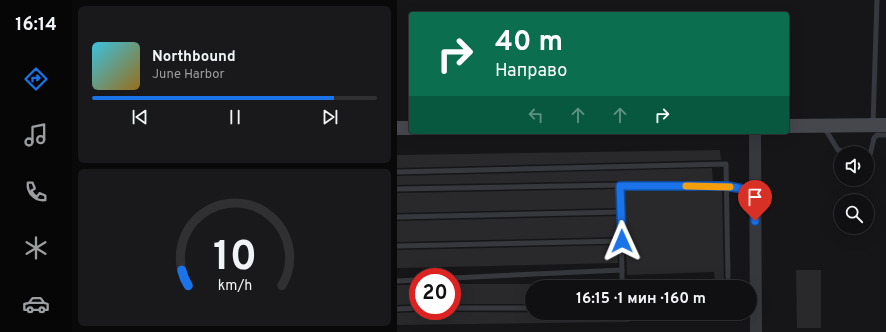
<!DOCTYPE html>
<html lang="ru">
<meta charset="utf-8">
<style>
:root{--surface:#101012;--page:#19191b;--text:#f1f3f6;--muted:#9c9d9f;--line:#303032;--accent:#1a73e8}
body{margin:0;font-family:Overpass,sans-serif;background:var(--page);color:var(--text);height:100vh;display:flex;flex-direction:column;font-size:15px;white-space:nowrap}
*{box-sizing:border-box;margin:0}
p{font-size:13px;color:var(--muted)}
.icon{flex:none;width:22px;height:22px;fill:none;stroke:currentColor;stroke-width:2;stroke-linecap:round;stroke-linejoin:round}
.map{position:relative;flex:1;overflow:hidden}
.sheet{display:flex;flex-direction:column;gap:6px;padding:6px;background:#09090a;width:325px}
.sheet>*{flex:none}
.top-card{position:absolute;left:12px;top:12px;width:380px;height:122px;border-radius:4px;box-shadow:0 4px 16px #0002,0 0 0 1px var(--line);background:#0b6e4f;color:#fff;overflow:hidden}
.controls{position:absolute;left:437px;top:146px;display:grid;gap:8px}
.controls a{display:grid;place-items:center;width:40px;height:40px;border-radius:50%;background:var(--surface);box-shadow:0 4px 16px #0002,0 0 0 1px var(--line);font-size:20px}
.speed{position:absolute;left:12px;top:268px;display:flex;gap:8px;font-size:20px;font-weight:700;text-align:center}
.speed>*{display:grid;place-content:center;width:52px;height:52px;border-radius:50%;background:var(--surface);box-shadow:0 4px 16px #0002,0 0 0 1px var(--line);line-height:1}
.speed .limit{border:6px solid #d22;background:#fff;color:#111}
.pin{position:absolute;display:grid;place-items:center;width:34px;height:34px;color:#fff;margin:-41px -17px;border-radius:50% 50% 50% 0;rotate:-45deg;box-shadow:0 0 4px #0007}
.pin .icon{rotate:45deg}
.me{position:absolute;width:44px;margin:-22px;rotate:359deg;stroke-linejoin:round;filter:drop-shadow(0 0 3px #0008)}
.turn{display:flex;align-items:center;gap:14px;height:84px;padding:0 20px;font-size:18px}
.turn .icon{width:52px;height:52px;stroke-width:2.5}
.turn b{display:block;font-size:28px;line-height:34px}
.lanes{display:flex;align-items:center;height:38px;padding:0 20px;background:#0003;justify-content:center;gap:20px;direction:ltr}
.lanes .off{opacity:.35}
.sheet .widget{flex:1;display:flex;flex-direction:column;justify-content:center;gap:6px;min-width:0;padding:0 14px;border-radius:6px;background:var(--page)}
.sheet .dial{align-items:center;gap:0}
.dial svg{height:104px;overflow:visible;fill:none;stroke:var(--line);stroke-width:7;stroke-linecap:round;text-anchor:middle}
.dial text{fill:var(--text);stroke:none}
.song{display:flex;align-items:center;gap:12px}
.cover{width:48px;height:48px;border-radius:6px;background:linear-gradient(135deg,hsl(190 70% 55%),hsl(40 70% 35%))}
.played{height:4px;border-radius:2px;background:linear-gradient(90deg,var(--accent) 85%,var(--line) 85%)}
.keys{display:flex;justify-content:space-around;direction:ltr}
.trip{position:absolute;left:128px;top:280px;width:232px;height:40px;border-radius:20px;background:var(--surface);box-shadow:0 4px 16px #0002,0 0 0 1px var(--line);font-weight:700;line-height:40px;text-align:center}
main{display:flex;flex:1;min-height:0}
.tabs{display:flex;flex-direction:column;width:72px;justify-content:space-around;align-items:center;background:#060607;color:var(--muted)}
.tabs .icon{width:28px;height:28px}
.tabs .current{color:var(--accent)}
.tabs b{font-size:18px;color:var(--text)}
.map>svg:first-child{display:block}
</style>
<main>
<nav class="tabs">
<b>16:14</b>
<svg class="icon current" aria-label="directions" viewBox="0 0 24 24"><path d="M12 3l9 9-9 9-9-9zM9 14v-3h6M13 9l2 2-2 2"/></svg>
<svg class="icon" aria-label="music" viewBox="0 0 24 24"><path d="M9 18V5l10-2v13"/><circle cx="6" cy="18" r="3"/><circle cx="16" cy="16" r="3"/></svg>
<svg class="icon" aria-label="phone" viewBox="0 0 24 24"><path d="M5 4h4l2 5-3 2q2 4 5 5l2-3 5 2v4C11 20 4 13 5 4z"/></svg>
<svg class="icon" aria-label="climate" viewBox="0 0 24 24"><path d="M12 3v18M4 7l16 10M4 17L20 7"/></svg>
<svg class="icon" aria-label="car" viewBox="0 0 24 24"><path d="M5 17H2v-5l4-1 3-4h7l3 4 3 1v5h-3M9 17h6M6 11h13"/><circle cx="7" cy="17" r="2"/><circle cx="17" cy="17" r="2"/></svg>
</nav>
<section class="sheet">
<div class="widget">
<div class="song"><i class="cover"></i><div><b>Northbound</b><p>June Harbor</p></div></div>
<div class="played"></div>
<div class="keys"><svg class="icon" aria-label="previous" viewBox="0 0 24 24"><path d="M18 5L8 12l10 7zM5 5v14"/></svg><svg class="icon" aria-label="pause" viewBox="0 0 24 24"><path d="M8 5v14M16 5v14"/></svg><svg class="icon" aria-label="next" viewBox="0 0 24 24"><path d="M6 5l10 7-10 7zM19 5v14"/></svg></div>
</div>
<div class="widget dial"><svg viewBox="0 0 100 80">
<path d="M14 69A42 42 0 1 1 86 69"/>
<path d="M14 69A42 42 0 0 1 9 57" stroke="#1a73e8"/>
<text x="50" y="56" font-size="32" font-weight="700">10</text>
<text x="50" y="72" font-size="11">km/h</text>
</svg></div>
</section>
<div class="map">
<svg width="489" height="332" viewBox="0 0 489 332">
<rect width="100%" height="100%" fill="#161618"/>
<!-- building -->
<g fill="#29292c">
<polygon points="323,150 324,160 0,168 0,155"/>
<polygon points="315,168 316,182 223,181 0,185 0,176"/>
<polygon points="219,189 220,208 0,213 0,193"/>
<polygon points="227,189 325,191 327,281 318,281 317,272 230,275"/>
<polygon points="220,216 220,237 0,242 0,221"/>
<polygon points="220,245 221,263 0,268 0,250"/>
<polygon points="399,270 424,270 424,328 400,328"/>
<rect x="55" y="284" width="80" height="20"/>
<polygon points="0,285 21,285 21,304 0,305"/>
<polygon points="21,312 21,315 55,315 55,312 233,313 232,322 0,325 0,313"/>
</g>
<g fill="none" stroke-linecap="round" stroke-linejoin="round">
<!-- service -->
<g stroke="#37383d" stroke-width="5">
<polyline points="476,124 480,0"/>
<polyline points="427,127 441,150 452,153"/>
<polyline points="470,156 473,155 477,138 480,135 489,135"/>
<polyline points="0,172 329,164 331,277"/>
<polyline points="0,189 223,185"/>
<polyline points="0,217 224,212"/>
<polyline points="0,246 225,241"/>
<polyline points="225,270 225,287"/>
<polyline points="55,278 225,270 223,185 330,186 357,191"/>
<polyline points="0,281 21,280"/>
<polyline points="55,308 135,308"/>
<polyline points="0,309 21,308"/>
</g>
<!-- tertiary -->
<polyline stroke="#37383d" stroke-width="12" points="358,132 359,332"/>
<!-- secondary -->
<g stroke="#45474d" stroke-width="14">
<polyline points="390,126 489,125"/>
<polyline points="0,128 14,128"/>
</g>
</g>
<g fill="none" stroke-linecap="round" stroke-linejoin="round">
<defs>
<polyline id="route" points="225,241 223,186 330,186 357,191 358,221"/>
</defs>
<!-- route casing -->
<use href="#route" stroke="#114b97" stroke-width="10"/>
<!-- route -->
<use href="#route" stroke="#1a73e8" stroke-width="7"/>
<!-- slow -->
<polyline stroke="#f59e0b" stroke-width="7" points="289,186 333,187"/>
</g>
</svg>
<div class="controls">
<a><svg class="icon" aria-label="sound" viewBox="0 0 24 24"><path d="M4 9h4l5-4v14l-5-4H4zM17 9q2 3 0 6"/></svg></a>
<a><svg class="icon" aria-label="search" viewBox="0 0 24 24"><circle cx="10" cy="10" r="6"/><path d="M15 15l6 6"/></svg></a>
</div>
<div class="speed"><div class="limit">20</div></div>
<div class="pin" style="left:358px;top:221px;background:#d93025"><svg class="icon" aria-label="arrive" viewBox="0 0 24 24"><path d="M6 21V4h12l-3 4 3 4H6"/></svg></div>
<svg class="me" style="left:225px;top:241px" viewBox="-20 -20 40 40"><path d="M0-17L14 15 0 8-14 15z" fill="#1a73e8" stroke="#fff" stroke-width="4"/></svg>
<div class="trip">16:15 · 1 мин · 160 m</div>
<div class="top-card">
<div class="turn"><svg class="icon" aria-label="right" viewBox="0 0 24 24"><path d="M7 20v-9h11M14 6l5 5-5 5"/></svg><div><b>40 m</b>Направо</div></div>
<div class="lanes"><svg class="icon off" aria-label="left" viewBox="0 0 24 24"><path d="M17 20v-9H6M10 6l-5 5 5 5"/></svg><svg class="icon off" aria-label="ahead" viewBox="0 0 24 24"><path d="M12 20V5M6 11l6-6 6 6"/></svg><svg class="icon off" aria-label="ahead" viewBox="0 0 24 24"><path d="M12 20V5M6 11l6-6 6 6"/></svg><svg class="icon" aria-label="right" viewBox="0 0 24 24"><path d="M7 20v-9h11M14 6l5 5-5 5"/></svg></div>
</div>
</div>
</main>
